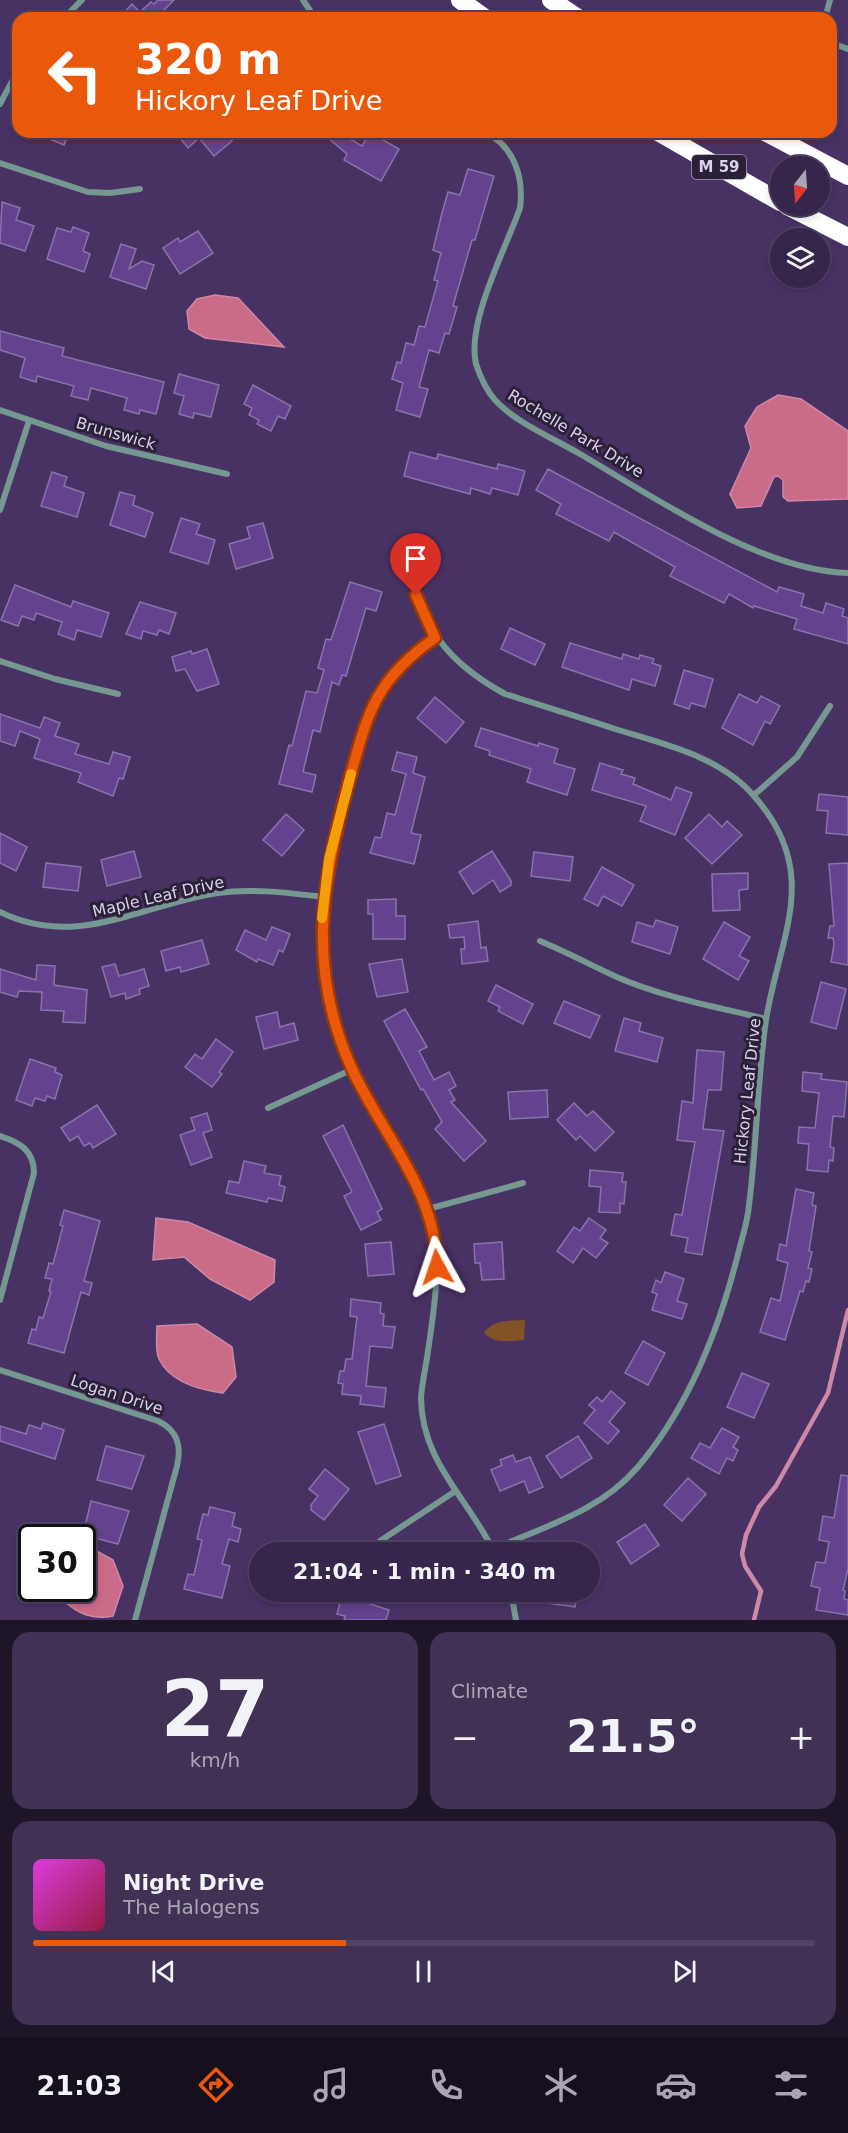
<!DOCTYPE html>
<meta charset="utf-8">
<style>
:root{--surface:#36264b;--page:#413255;--text:#f1f3f6;--muted:#aaa5b5;--line:#504363;--accent:#ea580c}
body{margin:0;font-family:"DejaVu Sans",sans-serif;background:var(--page);color:var(--text);height:100vh;display:flex;flex-direction:column;font-size:22px;white-space:nowrap}
*{box-sizing:border-box;margin:0}
p{font-size:20px;color:var(--muted)}
.icon{flex:none;width:33px;height:33px;fill:none;stroke:currentColor;stroke-width:2;stroke-linecap:round;stroke-linejoin:round}
.map{position:relative;height:1620px;overflow:hidden}
.side{display:flex;flex-direction:column;gap:12px;padding:12px;background:#1e1529;flex:1}
.side>*{flex:none}
.top-card{position:absolute;left:12px;top:12px;width:825px;height:126px;border-radius:18px;box-shadow:0 3px 9px #0003,0 0 0 2px var(--line);background:#ea580c;color:#fff;overflow:hidden}
.needle{width:39px;rotate:197deg}
.fabs{position:absolute;left:770px;top:156px;display:grid;gap:12px}
.fabs a{display:grid;place-items:center;width:60px;height:60px;border-radius:50%;background:var(--surface);box-shadow:0 3px 9px #0003,0 0 0 2px var(--line);font-size:30px}
.speed{position:absolute;left:18px;top:1524px;display:flex;gap:12px;font-size:30px;font-weight:700;text-align:center}
.speed>*{display:grid;place-content:center;width:78px;height:78px;border-radius:50%;background:var(--surface);box-shadow:0 3px 9px #0003,0 0 0 2px var(--line);line-height:1}
.speed .limit{border:3px solid #111;border-radius:9px;background:#fff;color:#111}
.pin{position:absolute;display:grid;place-items:center;width:51px;height:51px;color:#fff;margin:-62px -26px;border-radius:50% 50% 50% 0;rotate:-45deg;box-shadow:0 0 6px #0007}
.pin .icon{rotate:45deg}
.me{position:absolute;width:66px;margin:-33px;rotate:355deg;stroke-linejoin:round;filter:drop-shadow(0 0 4px #0008)}
.turn{display:flex;align-items:center;gap:21px;height:126px;padding:0 24px;font-size:27px}
.turn .icon{width:78px;height:78px;stroke-width:2.5}
.turn b{display:block;font-size:42px;line-height:51px}
.big{font-size:45px;font-weight:700;line-height:1.1}
.side .card{flex:1;display:flex;flex-direction:column;justify-content:center;gap:9px;min-width:0;padding:0 21px;border-radius:18px;background:var(--page)}
.side .dial{align-items:center;gap:0}
.dial b{font-size:78px;line-height:1}
.song{display:flex;align-items:center;gap:18px}
.cover{width:72px;height:72px;border-radius:9px;background:linear-gradient(135deg,hsl(300 70% 55%),hsl(340 70% 35%))}
.played{height:6px;border-radius:3px;background:linear-gradient(90deg,var(--accent) 40%,var(--line) 40%)}
.keys{display:flex;justify-content:space-around;direction:ltr}
.heat{display:flex;justify-content:space-between;align-items:center;font-size:33px;direction:ltr}
.side .tiles{flex:1;display:grid;gap:12px;grid-template-columns:1fr 1fr}
.card:last-child{grid-column:span 2}
.trip{position:absolute;left:249px;top:1542px;width:351px;height:60px;border-radius:30px;background:var(--surface);box-shadow:0 3px 9px #0003,0 0 0 2px var(--line);font-weight:700;line-height:60px;text-align:center}
.dock{display:flex;height:96px;justify-content:space-around;align-items:center;background:#160f1e;color:var(--muted)}
.dock .icon{width:42px;height:42px}
.dock .current{color:var(--accent)}
.dock b{font-size:27px;color:var(--text)}
.map>svg:first-child{display:block}
</style>
<div class="map">
<svg width="848" height="1620" viewBox="0 0 848 1620">
<rect width="100%" height="100%" fill="#483264"/>
<!-- green -->
<path fill="#825324" d="M525,1320L524,1340C512,1341 490,1344 484,1332C495,1319 509,1321 525,1320Z"/>
<!-- water -->
<g fill="#ca6b87" stroke="#cf89a6" stroke-width="1.5">
<polygon points="215,295 238,298 284,347 205,338 189,329 187,311 197,299"/>
<polygon points="778,395 801,399 848,431 848,499 788,501 783,497 783,480 778,476 774,477 761,506 737,508 730,494 751,448 745,426 757,407"/>
<polygon points="156,1218 188,1222 275,1260 274,1282 250,1300 210,1279 184,1257 153,1260"/>
<path d="M197,1324L232,1347L236,1377L223,1393C200,1390 170,1382 159,1359C155,1351 157,1335 157,1326Z"/>
<path d="M84,1544L113,1560L123,1586L113,1616C92,1620 78,1614 63,1600L61,1589L82,1588Z"/>
</g>
<g fill="none" stroke-linecap="round" stroke-linejoin="round">
<!-- stream -->
<polyline stroke="#cf89a6" stroke-width="4.5" points="754,1620 761,1591 745,1566 742,1554 746,1535 759,1507 776,1486 828,1393 848,1310"/>
</g>
<!-- building -->
<g fill="#64428e" stroke="#8973ab" stroke-width="1.5">
<polygon points="158,0 174,0 162,12 168,18 119,18 132,4 140,12 151,2 154,4"/>
<polygon points="33,132 69,132 64,145"/>
<polygon points="175,132 225,132 232,141 214,156 199,138 188,148"/>
<polygon points="321,132 338,132 362,146 370,132 387,132 383,140 399,149 381,181 344,160 347,154"/>
<polygon points="468,169 494,176 475,240 472,240 453,306 457,307 449,334 445,333 439,353 429,350 419,387 428,389 420,417 396,410 403,383 392,379 397,362 401,363 406,343 414,345 419,326 425,327 438,281 434,280 441,253 433,250 442,213 448,192 460,195"/>
<polygon points="2,202 20,208 16,220 34,226 25,251 0,243"/>
<polygon points="73,227 89,233 83,251 90,254 84,272 47,259 57,228 71,232"/>
<polygon points="198,231 213,253 180,274 163,248 178,238 180,242"/>
<polygon points="121,244 136,249 129,269 142,261 154,265 146,289 110,277"/>
<polygon points="0,331 64,348 62,356 164,382 156,414 140,410 139,414 124,410 127,398 91,388 88,400 71,396 74,386 37,376 36,382 20,377 25,358 0,350"/>
<polygon points="179,374 219,385 211,417 194,413 193,418 179,414 184,396 174,393"/>
<polygon points="253,385 291,406 285,419 278,416 271,431 257,424 259,420 249,415 252,408 244,404"/>
<polygon points="410,452 437,459 438,454 497,469 498,464 525,471 518,495 492,488 490,494 471,488 470,494 404,476"/>
<polygon points="548,469 777,592 779,587 804,594 801,606 823,613 826,603 844,609 842,616 848,618 848,644 794,629 797,619 754,606 753,608 729,594 724,603 670,576 675,567 614,532 609,541 556,514 561,504 536,490"/>
<polygon points="52,472 67,477 64,486 84,493 77,517 41,506"/>
<polygon points="120,492 135,496 133,505 153,513 145,537 110,525"/>
<polygon points="181,518 200,524 196,534 215,540 208,564 170,552"/>
<polygon points="263,523 273,558 236,569 229,544 250,538 247,527"/>
<polygon points="350,582 382,592 376,611 366,608 346,676 342,675 339,685 332,682 320,732 313,730 303,772 316,775 312,792 279,784 289,745 292,746 306,691 317,693 324,670 318,668 326,639 331,640"/>
<polygon points="15,585 71,607 73,601 109,613 101,637 77,630 74,640 58,634 62,622 36,613 34,620 22,616 18,626 1,620"/>
<polygon points="140,602 176,613 169,634 159,630 157,635 143,631 141,639 126,634"/>
<polygon points="510,628 545,644 535,665 501,649"/>
<polygon points="570,643 622,659 623,654 639,659 640,655 654,659 652,663 661,666 655,686 632,679 629,690 562,667"/>
<polygon points="207,649 219,684 197,691 185,669 176,671 172,657 191,651 192,654"/>
<polygon points="684,670 713,679 705,707 691,703 689,709 674,704"/>
<polygon points="739,694 757,703 761,696 780,706 770,724 765,721 753,745 722,728"/>
<polygon points="435,697 464,722 446,743 417,718"/>
<polygon points="0,714 40,728 44,717 60,723 55,736 79,744 75,754 109,764 113,752 130,757 123,779 119,778 113,796 78,782 81,773 34,758 40,739 20,731 15,746 0,741"/>
<polygon points="481,728 538,746 539,743 558,749 554,763 575,769 567,795 527,782 531,769 489,755 490,751 475,746"/>
<polygon points="397,752 417,757 413,773 425,777 411,833 421,835 414,864 370,853 375,837 381,838 387,813 395,815 406,774 392,770"/>
<polygon points="600,763 623,770 621,774 635,778 633,784 671,800 676,787 692,793 675,835 640,821 646,806 592,790"/>
<polygon points="819,794 848,797 848,835 826,833 828,811 817,810"/>
<polygon points="286,814 304,830 282,856 263,840"/>
<polygon points="709,814 722,827 727,821 742,835 712,864 685,838"/>
<polygon points="0,833 27,847 16,871 0,863"/>
<polygon points="134,851 141,877 107,886 101,860"/>
<polygon points="492,851 511,881 511,885 500,892 493,880 473,894 459,872"/>
<polygon points="534,852 573,857 570,881 531,876"/>
<polygon points="46,863 81,867 78,891 43,887"/>
<polygon points="848,863 848,965 831,962 834,944 833,938 828,938 830,926 834,926 829,864"/>
<polygon points="602,867 634,885 622,906 603,896 598,906 584,899"/>
<polygon points="748,873 748,889 739,890 740,910 713,911 712,874"/>
<polygon points="396,899 396,916 405,916 405,939 373,939 373,914 368,914 368,900"/>
<polygon points="656,920 678,927 670,954 632,942 637,922 653,927"/>
<polygon points="478,921 481,948 486,947 488,961 462,964 461,949 465,949 464,937 450,938 448,925"/>
<polygon points="724,922 750,937 739,956 749,961 738,980 703,959"/>
<polygon points="272,927 290,934 283,952 279,950 273,965 258,959 257,962 236,950 245,930 266,940"/>
<polygon points="202,940 209,964 181,972 180,967 166,971 161,951"/>
<polygon points="402,959 408,992 377,997 369,964"/>
<polygon points="115,964 119,976 144,969 149,986 139,989 140,994 126,999 125,993 111,997 102,967"/>
<polygon points="37,965 55,966 54,985 87,990 85,1023 63,1022 64,1011 41,1010 42,992 19,991 17,997 0,992 0,969 36,980"/>
<polygon points="821,982 846,989 836,1029 811,1022"/>
<polygon points="496,985 533,1004 523,1024 498,1011 500,1007 488,1001"/>
<polygon points="564,1001 600,1016 590,1038 554,1023"/>
<polygon points="405,1009 427,1047 419,1051 434,1080 449,1072 456,1086 449,1090 455,1100 451,1102 486,1141 464,1161 435,1129 442,1122 423,1089 421,1090 384,1021"/>
<polygon points="277,1012 280,1027 294,1023 298,1040 264,1049 256,1017"/>
<polygon points="624,1018 641,1023 639,1031 663,1038 657,1062 615,1051"/>
<polygon points="216,1039 233,1052 219,1072 222,1074 212,1087 185,1067 195,1054 202,1059"/>
<polygon points="697,1050 724,1052 721,1090 708,1090 703,1129 724,1131 702,1255 685,1252 688,1238 671,1235 675,1214 682,1215 695,1142 677,1140 682,1101 693,1103"/>
<polygon points="30,1059 56,1068 55,1072 62,1075 55,1099 47,1096 45,1101 35,1098 32,1106 16,1100"/>
<polygon points="803,1072 822,1074 821,1079 847,1082 844,1117 833,1116 830,1147 834,1148 833,1161 829,1160 828,1172 807,1170 809,1144 798,1143 799,1127 815,1128 819,1093 802,1091"/>
<polygon points="547,1090 548,1117 510,1119 508,1092"/>
<polygon points="574,1103 587,1116 593,1111 614,1132 595,1151 580,1136 576,1140 557,1120"/>
<polygon points="97,1105 116,1134 93,1148 90,1143 84,1146 78,1136 70,1141 61,1128"/>
<polygon points="207,1113 212,1130 203,1133 212,1157 191,1165 180,1135 195,1130 191,1118"/>
<polygon points="343,1125 382,1209 377,1212 381,1220 361,1230 344,1196 352,1192 323,1136"/>
<polygon points="244,1161 266,1166 264,1173 281,1176 279,1185 285,1187 282,1201 268,1198 267,1202 226,1193 229,1181 239,1183"/>
<polygon points="590,1170 623,1173 622,1182 626,1182 624,1204 620,1203 620,1213 599,1212 601,1187 589,1186"/>
<polygon points="796,1189 814,1193 812,1205 816,1206 809,1251 812,1252 808,1268 812,1269 809,1282 806,1281 803,1292 800,1291 785,1340 760,1332 771,1298 780,1301 788,1263 777,1260 780,1244 786,1246"/>
<polygon points="64,1210 100,1221 84,1281 92,1283 89,1295 81,1292 64,1353 28,1343 32,1329 36,1330 39,1317 43,1318 51,1292 49,1291 52,1279 45,1278 49,1263 53,1264 63,1226 60,1225"/>
<polygon points="589,1218 606,1230 600,1238 608,1243 596,1258 583,1248 573,1263 557,1251 574,1227 580,1231"/>
<polygon points="391,1242 394,1274 368,1276 365,1244"/>
<polygon points="502,1242 504,1279 482,1280 480,1263 475,1263 474,1244"/>
<polygon points="665,1272 684,1279 677,1301 687,1304 682,1319 652,1310 657,1294 652,1292 656,1280 661,1283"/>
<polygon points="351,1299 381,1303 380,1313 384,1314 383,1326 395,1327 392,1348 370,1346 366,1386 386,1388 384,1407 360,1404 361,1396 342,1394 343,1384 338,1383 340,1371 344,1371 346,1359 352,1359 357,1317 350,1316"/>
<polygon points="643,1341 665,1353 648,1385 625,1373"/>
<polygon points="742,1373 769,1384 754,1418 727,1407"/>
<polygon points="611,1391 625,1403 609,1422 619,1431 608,1444 584,1423 595,1410 589,1405 597,1397 602,1402"/>
<polygon points="43,1423 64,1430 55,1459 0,1441 0,1426 26,1434 29,1425 41,1429"/>
<polygon points="384,1424 401,1476 376,1484 358,1432"/>
<polygon points="722,1428 739,1437 733,1447 738,1450 733,1461 727,1458 719,1474 691,1458 700,1443 710,1448"/>
<polygon points="578,1436 592,1458 561,1478 546,1456"/>
<polygon points="106,1446 144,1456 132,1489 97,1480"/>
<polygon points="513,1455 516,1462 530,1457 543,1487 529,1493 524,1481 500,1491 491,1470 502,1465 500,1460"/>
<polygon points="325,1469 349,1489 324,1520 311,1510 311,1505 318,1496 309,1489"/>
<polygon points="841,1475 848,1476 848,1569 843,1590 845,1591 844,1599 848,1600 848,1615 816,1610 820,1588 811,1586 816,1562 825,1563 829,1542 819,1540 823,1516 834,1518"/>
<polygon points="688,1478 706,1494 682,1521 664,1505"/>
<polygon points="91,1501 129,1511 118,1544 83,1535"/>
<polygon points="210,1507 235,1513 232,1526 241,1529 238,1542 229,1539 222,1564 230,1566 222,1598 184,1589 188,1574 194,1575 202,1540 197,1539 203,1514 208,1515"/>
<polygon points="645,1524 659,1545 631,1564 617,1542"/>
<polygon points="549,1592 578,1592 575,1607 547,1603"/>
<polygon points="342,1595 389,1610 386,1620 344,1620 345,1616 337,1614"/>
</g>
<g fill="none" stroke-linecap="round" stroke-linejoin="round">
<!-- minor -->
<g stroke="#759891" stroke-width="6">
<polyline points="303,0 315,18"/>
<polyline points="64,18 82,0"/>
<polyline points="825,18 830,0"/>
<polyline points="831,43 848,49"/>
<polyline points="0,104 18,70"/>
<path d="M484,132C514,145 524,177 520,208C506,248 466,323 476,364C480,376 486,390 495,400C516,423 553,438 580,454C654,497 761,571 848,573"/>
<polyline points="0,163 88,192 110,193 140,189"/>
<polyline points="0,410 106,446 227,474"/>
<polyline points="0,510 29,421"/>
<path d="M411,564C422,629 447,662 505,694C542,706 579,717 615,729C663,744 720,756 754,796C823,874 779,936 766,1020C757,1081 757,1144 749,1205C748,1220 743,1235 739,1250C720,1327 690,1406 637,1468C600,1511 544,1527 493,1549"/>
<path d="M436,638C412,654 389,672 376,697C362,723 356,754 349,783C322,886 306,967 353,1069C374,1117 412,1159 428,1210C444,1258 434,1309 427,1358C425,1370 422,1384 421,1397C421,1462 469,1499 494,1552"/>
<polyline points="0,661 55,679 118,694"/>
<polyline points="754,795 797,757 830,706"/>
<path d="M0,912C78,950 142,904 218,893C253,888 289,893 324,897"/>
<path d="M540,941C567,952 592,966 619,978C666,998 717,1007 766,1019"/>
<polyline points="268,1108 353,1069"/>
<path d="M0,1136C20,1142 34,1151 34,1173L0,1300"/>
<polyline points="428,1209 523,1183"/>
<path d="M0,1370L158,1421C177,1430 182,1445 177,1466L135,1620"/>
<polyline points="380,1541 454,1492"/>
<polyline points="511,1592 516,1620"/>
</g>
<!-- motorway -->
<g stroke="#fff" stroke-width="18">
<polyline points="460,0 485,18"/>
<polyline points="551,0 578,18"/>
<polyline points="658,132 780,202"/>
<polyline points="765,132 848,176"/>
<polyline points="787,206 848,237"/>
</g>
</g>
<g fill="none" stroke-linecap="round" stroke-linejoin="round">
<defs>
<path id="route" d="M416,595L435,638C373,681 367,716 348,785C321,886 307,970 352,1069C383,1136 436,1190 437,1267"/>
</defs>
<!-- route casing -->
<use href="#route" stroke="#983908" stroke-width="15"/>
<!-- route -->
<use href="#route" stroke="#ea580c" stroke-width="10"/>
<!-- slow -->
<polyline stroke="#f59e0b" stroke-width="10" points="322,918 329,859 351,774"/>
</g>
<g text-anchor="middle" stroke-width="6" stroke-linejoin="round" paint-order="stroke">
<!-- shield labels -->
<rect fill="#2a2037" stroke="#a69ab7" stroke-width="1.5" x="692" y="155" width="54" height="24" rx="4.5"/>
<g font-size="15" font-weight="bold" fill="#dbcfee">
<text x="719" y="172">M 59</text>
</g>
<!-- street labels -->
<g font-size="16" fill="#dbcfee" stroke="#2a2037">
<text transform="translate(116 433) rotate(16)" y="6">Brunswick</text>
<text transform="translate(576 433) rotate(31)" y="6">Rochelle Park Drive</text>
<text transform="translate(158 896) rotate(-13)" y="6">Maple Leaf Drive</text>
<text transform="translate(747 1091) rotate(-84)" y="6">Hickory Leaf Drive</text>
<text transform="translate(117 1394) rotate(18)" y="6">Logan Drive</text>
</g>
</g>
</svg>
<div class="fabs">
<a><svg class="needle" viewBox="-14 -14 28 28"><path d="M0-13l5 13h-10z" fill="#e53935"/><path d="M0 13l5-13h-10z" fill="#aaa5b5"/></svg></a>
<a><svg class="icon" aria-label="layers" viewBox="0 0 24 24"><path d="M12 4l9 5-9 5-9-5zM3 14l9 5 9-5"/></svg></a>
</div>
<div class="speed"><div class="limit">30</div></div>
<div class="pin" style="left:416px;top:595px;background:#d93025"><svg class="icon" aria-label="arrive" viewBox="0 0 24 24"><path d="M6 21V4h12l-3 4 3 4H6"/></svg></div>
<svg class="me" style="left:437px;top:1267px" viewBox="-20 -20 40 40"><path d="M0-17L14 15 0 8-14 15z" fill="#ea580c" stroke="#fff" stroke-width="4"/></svg>
<div class="trip">21:04 · 1 min · 340 m</div>
<div class="top-card">
<div class="turn"><svg class="icon" aria-label="left" viewBox="0 0 24 24"><path d="M17 20v-9H6M10 6l-5 5 5 5"/></svg><div><b>320 m</b>Hickory Leaf Drive</div></div>
</div>
</div>
<section class="side">
<div class="tiles">
<div class="card dial"><b>27</b><p>km/h</p></div>
<div class="card"><p>Climate</p>
<div class="heat"><a>−</a><b class="big">21.5°</b><a>+</a></div>
</div>
<div class="card">
<div class="song"><i class="cover"></i><div><b>Night Drive</b><p>The Halogens</p></div></div>
<div class="played"></div>
<div class="keys"><svg class="icon" aria-label="previous" viewBox="0 0 24 24"><path d="M18 5L8 12l10 7zM5 5v14"/></svg><svg class="icon" aria-label="pause" viewBox="0 0 24 24"><path d="M8 5v14M16 5v14"/></svg><svg class="icon" aria-label="next" viewBox="0 0 24 24"><path d="M6 5l10 7-10 7zM19 5v14"/></svg></div>
</div>
</div>
</section>
<nav class="dock">
<b>21:03</b>
<svg class="icon current" aria-label="directions" viewBox="0 0 24 24"><path d="M12 3l9 9-9 9-9-9zM9 14v-3h6M13 9l2 2-2 2"/></svg>
<svg class="icon" aria-label="music" viewBox="0 0 24 24"><path d="M9 18V5l10-2v13"/><circle cx="6" cy="18" r="3"/><circle cx="16" cy="16" r="3"/></svg>
<svg class="icon" aria-label="phone" viewBox="0 0 24 24"><path d="M5 4h4l2 5-3 2q2 4 5 5l2-3 5 2v4C11 20 4 13 5 4z"/></svg>
<svg class="icon" aria-label="climate" viewBox="0 0 24 24"><path d="M12 3v18M4 7l16 10M4 17L20 7"/></svg>
<svg class="icon" aria-label="car" viewBox="0 0 24 24"><path d="M5 17H2v-5l4-1 3-4h7l3 4 3 1v5h-3M9 17h6M6 11h13"/><circle cx="7" cy="17" r="2"/><circle cx="17" cy="17" r="2"/></svg>
<svg class="icon" aria-label="filters" viewBox="0 0 24 24"><path d="M4 7h16M4 17h16"/><circle cx="9" cy="7" r="2"/><circle cx="15" cy="17" r="2"/></svg>
</nav>
